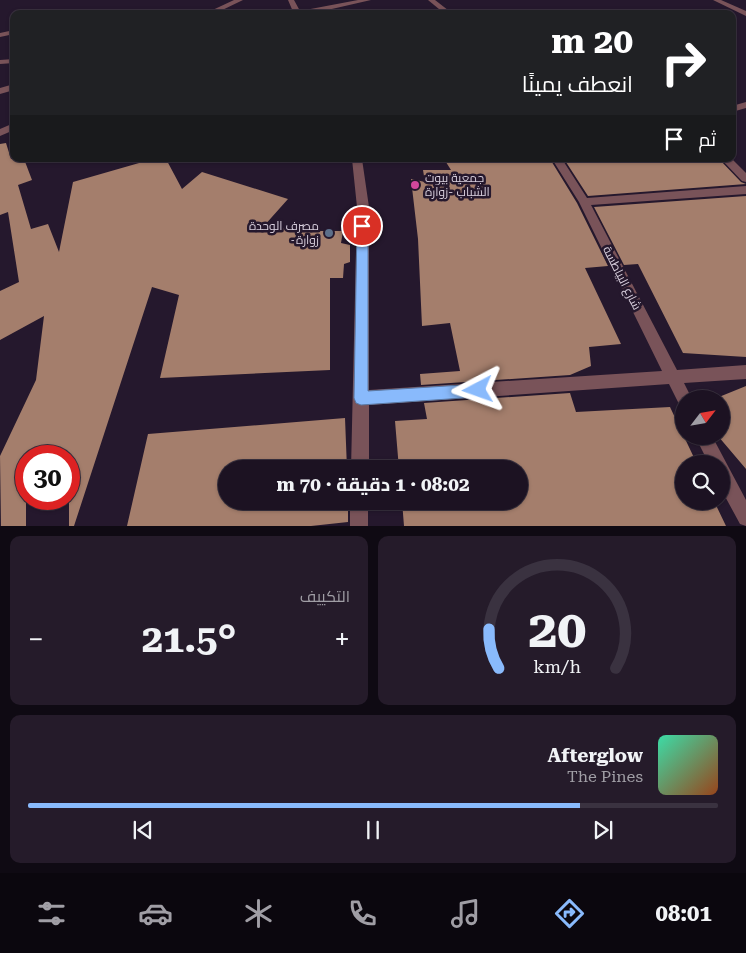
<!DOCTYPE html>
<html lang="ar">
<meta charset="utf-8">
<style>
:root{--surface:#1c1222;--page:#251b2a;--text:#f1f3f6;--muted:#a09ea5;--line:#3a3240;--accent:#89bafc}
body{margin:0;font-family:"Roboto Serif",Cairo,serif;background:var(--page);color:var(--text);direction:rtl;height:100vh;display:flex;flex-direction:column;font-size:19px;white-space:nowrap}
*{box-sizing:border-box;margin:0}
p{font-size:16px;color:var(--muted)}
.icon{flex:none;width:28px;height:28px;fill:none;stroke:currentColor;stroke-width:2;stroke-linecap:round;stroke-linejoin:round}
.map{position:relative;height:526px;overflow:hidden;direction:ltr}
.drawer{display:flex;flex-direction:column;gap:10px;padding:10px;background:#0f0a13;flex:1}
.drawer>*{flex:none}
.hud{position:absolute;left:10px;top:10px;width:726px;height:152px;border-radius:10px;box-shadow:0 1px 4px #0004,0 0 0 1px var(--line);direction:rtl;background:#202124;color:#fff;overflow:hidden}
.needle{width:32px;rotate:59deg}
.controls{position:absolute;left:675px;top:390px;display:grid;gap:10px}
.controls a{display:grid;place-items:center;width:55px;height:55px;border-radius:50%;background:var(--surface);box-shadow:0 1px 4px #0004,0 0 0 1px var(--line);font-size:25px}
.speed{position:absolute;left:15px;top:445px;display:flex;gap:10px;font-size:25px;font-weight:700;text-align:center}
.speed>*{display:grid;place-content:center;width:65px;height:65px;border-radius:50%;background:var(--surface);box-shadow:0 1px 4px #0004,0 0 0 1px var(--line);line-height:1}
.speed .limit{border:8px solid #d22;background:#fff;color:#111}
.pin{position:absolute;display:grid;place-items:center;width:42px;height:42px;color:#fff;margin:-21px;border:2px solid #fff;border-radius:50%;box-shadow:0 1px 5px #0007}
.me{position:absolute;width:55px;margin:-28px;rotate:266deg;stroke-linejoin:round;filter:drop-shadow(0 0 4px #0008)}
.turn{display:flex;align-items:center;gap:18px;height:105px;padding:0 20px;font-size:22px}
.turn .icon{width:65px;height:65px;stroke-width:2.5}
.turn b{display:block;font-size:35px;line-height:42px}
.then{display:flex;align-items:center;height:48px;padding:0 20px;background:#0003;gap:10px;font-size:19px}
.big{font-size:38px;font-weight:700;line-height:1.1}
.drawer .widget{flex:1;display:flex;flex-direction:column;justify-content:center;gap:8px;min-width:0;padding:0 18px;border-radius:10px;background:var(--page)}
.drawer .dial{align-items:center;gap:0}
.dial svg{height:130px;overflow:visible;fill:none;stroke:var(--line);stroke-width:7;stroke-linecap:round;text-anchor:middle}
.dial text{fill:var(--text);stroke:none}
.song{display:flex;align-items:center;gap:15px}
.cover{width:60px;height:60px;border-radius:8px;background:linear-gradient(135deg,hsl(160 70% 55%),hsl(20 70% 35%))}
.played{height:5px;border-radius:2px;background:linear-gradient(90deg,var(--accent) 80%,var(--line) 80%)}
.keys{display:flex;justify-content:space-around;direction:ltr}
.heat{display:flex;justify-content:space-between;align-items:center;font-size:28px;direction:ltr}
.drawer .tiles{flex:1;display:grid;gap:10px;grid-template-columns:1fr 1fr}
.widget:last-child{grid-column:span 2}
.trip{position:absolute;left:218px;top:460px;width:310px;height:50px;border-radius:25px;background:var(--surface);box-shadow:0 1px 4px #0004,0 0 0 1px var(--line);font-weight:700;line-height:50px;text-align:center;direction:rtl}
.tab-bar{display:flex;height:80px;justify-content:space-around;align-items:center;background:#0b070e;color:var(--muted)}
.tab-bar .icon{width:35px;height:35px}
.tab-bar .active{color:var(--accent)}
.tab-bar b{font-size:22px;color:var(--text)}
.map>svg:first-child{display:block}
</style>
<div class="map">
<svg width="746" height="526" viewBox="0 0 746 526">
<rect width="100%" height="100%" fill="#25182d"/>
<!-- building -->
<g fill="#a47e6c">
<polygon points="6,143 11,159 24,159 32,180 18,185 31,229 48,224 59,252 73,182 153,159 166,159 182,189 202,172 288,199 263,227 290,228 289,231 343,231 341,243 350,245 350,262 344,264 343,278 330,278 330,370 160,378 179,295 152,287 74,526 69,526 69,456 26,456 26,526 1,526 0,456 36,380 44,316 0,340 0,291 19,282 8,212 0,215 0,144"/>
<polygon points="444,159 550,159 577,203 608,266 585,268 621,344 589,347 591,366 570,375 421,385 420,374 460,371 450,323 422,326 418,239 411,179 425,182 423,170 451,170"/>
<polygon points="564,159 719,159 741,182 746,184 588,196"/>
<polygon points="746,196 746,357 683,353 638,264 624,265 594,207"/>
<polygon points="746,386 746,469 718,436 721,436 721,399 714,399"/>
<polygon points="570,393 576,412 670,407 697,464 684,464 684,501 714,501 726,526 404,526 402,501 519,501 519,469 399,469 395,421 427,419 424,403"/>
<polygon points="345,418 347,469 226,469 226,501 348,501 348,522 311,526 127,526 148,434"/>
</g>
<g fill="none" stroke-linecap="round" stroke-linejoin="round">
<!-- minor -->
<g fill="#795359" fill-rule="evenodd">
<polygon points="234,0 243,0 214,14 204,14"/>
<polygon points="288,0 294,0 300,11 358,0 371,0 310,14 294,14"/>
<polygon points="428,0 435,0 453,14 445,14"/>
<polygon points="713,0 721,0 746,11 746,16"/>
<polygon points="14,30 14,34 0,37 0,33"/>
<polygon points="14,59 14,63 0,64 0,60"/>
<polygon points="14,84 14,90 0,94 0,88"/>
<polygon points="746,102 746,108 732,112 732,106"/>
<polygon points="14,123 14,130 0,136 0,129"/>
<polygon points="352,159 362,159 369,207 369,390 662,371 579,202 552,159 562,159 587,198 746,186 746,194 591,205 677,370 746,365 746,379 684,383 692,399 684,399 684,406 679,404 669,384 369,405 369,469 351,469 357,207"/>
<polygon points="721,159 732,159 746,173 746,182 742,181"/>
<polygon points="695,436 712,436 746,500 746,526 740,524 721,489 721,464 709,464"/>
<rect x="350" y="501" width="18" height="25"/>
</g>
</g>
<!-- route -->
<polygon fill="#89bafc" stroke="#5979a4" points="362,222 368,226 368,391 478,384 483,386 485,390 483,395 478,397 361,405 356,403 354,398 357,226"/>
<!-- markers -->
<circle fill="#d1479c" stroke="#25182d" stroke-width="2" cx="415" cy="185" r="5"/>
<circle fill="#5c6f8a" stroke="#25182d" stroke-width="2" cx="329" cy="233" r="5"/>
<g text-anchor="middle" stroke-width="5" stroke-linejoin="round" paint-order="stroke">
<!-- poi labels -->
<g font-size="12" fill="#d8cfdd" stroke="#25182d" text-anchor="start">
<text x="425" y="182">جمعية بيوت<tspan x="425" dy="14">الشباب -زوارة</tspan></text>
<text x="319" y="230" text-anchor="end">مصرف الوحدة<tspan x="319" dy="14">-زوارة</tspan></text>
</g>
<!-- street labels -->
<g font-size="12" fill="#d8cfdd" stroke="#25182d">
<text transform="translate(622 278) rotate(63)" y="4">شارع البياطسة</text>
</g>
</g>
</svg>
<div class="controls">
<a><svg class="needle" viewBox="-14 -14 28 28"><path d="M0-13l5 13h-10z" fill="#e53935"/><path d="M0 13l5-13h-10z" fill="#a09ea5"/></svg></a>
<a><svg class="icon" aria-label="search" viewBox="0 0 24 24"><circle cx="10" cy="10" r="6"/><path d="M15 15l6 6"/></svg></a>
</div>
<div class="speed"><div class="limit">30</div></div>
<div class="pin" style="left:362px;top:226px;background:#d93025"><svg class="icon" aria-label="arrive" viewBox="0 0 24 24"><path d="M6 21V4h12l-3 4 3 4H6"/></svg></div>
<svg class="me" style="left:478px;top:390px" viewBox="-20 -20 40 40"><path d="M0-17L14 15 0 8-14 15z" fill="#89bafc" stroke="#fff" stroke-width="4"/></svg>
<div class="trip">08:02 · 1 دقيقة · 70 m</div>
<div class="hud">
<div class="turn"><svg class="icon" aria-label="right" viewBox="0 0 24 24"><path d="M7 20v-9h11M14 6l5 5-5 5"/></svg><div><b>20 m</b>انعطف يمينًا</div></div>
<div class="then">ثم<svg class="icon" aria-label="arrive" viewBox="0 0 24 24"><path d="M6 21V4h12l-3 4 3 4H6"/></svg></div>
</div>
</div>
<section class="drawer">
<div class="tiles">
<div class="widget dial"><svg viewBox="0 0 100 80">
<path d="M14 69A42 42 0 1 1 86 69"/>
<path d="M14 69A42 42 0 0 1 8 45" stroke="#89bafc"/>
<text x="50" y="56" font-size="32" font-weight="700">20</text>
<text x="50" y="72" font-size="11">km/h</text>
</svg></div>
<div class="widget"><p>التكييف</p>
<div class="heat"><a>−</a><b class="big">21.5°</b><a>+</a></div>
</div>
<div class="widget">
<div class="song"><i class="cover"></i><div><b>Afterglow</b><p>The Pines</p></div></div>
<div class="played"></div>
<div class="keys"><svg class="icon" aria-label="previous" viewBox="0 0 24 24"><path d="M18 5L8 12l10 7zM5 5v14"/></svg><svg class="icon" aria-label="pause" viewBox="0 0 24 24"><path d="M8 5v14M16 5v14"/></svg><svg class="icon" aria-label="next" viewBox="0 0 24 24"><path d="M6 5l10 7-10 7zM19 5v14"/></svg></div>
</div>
</div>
</section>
<nav class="tab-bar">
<b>08:01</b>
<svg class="icon active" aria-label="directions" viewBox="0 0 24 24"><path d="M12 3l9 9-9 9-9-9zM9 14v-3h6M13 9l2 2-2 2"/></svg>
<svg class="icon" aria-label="music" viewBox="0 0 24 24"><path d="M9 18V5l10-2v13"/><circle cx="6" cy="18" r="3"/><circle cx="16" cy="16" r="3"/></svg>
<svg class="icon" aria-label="phone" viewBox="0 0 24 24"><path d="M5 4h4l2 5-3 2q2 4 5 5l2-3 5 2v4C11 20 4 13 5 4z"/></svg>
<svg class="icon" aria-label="climate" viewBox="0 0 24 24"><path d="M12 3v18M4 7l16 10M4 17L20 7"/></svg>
<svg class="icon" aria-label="car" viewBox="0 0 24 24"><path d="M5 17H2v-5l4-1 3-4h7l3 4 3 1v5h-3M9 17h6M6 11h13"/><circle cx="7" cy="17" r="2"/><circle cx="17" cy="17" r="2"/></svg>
<svg class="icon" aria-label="filters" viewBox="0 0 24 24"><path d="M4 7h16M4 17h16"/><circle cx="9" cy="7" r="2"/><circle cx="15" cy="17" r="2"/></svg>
</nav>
